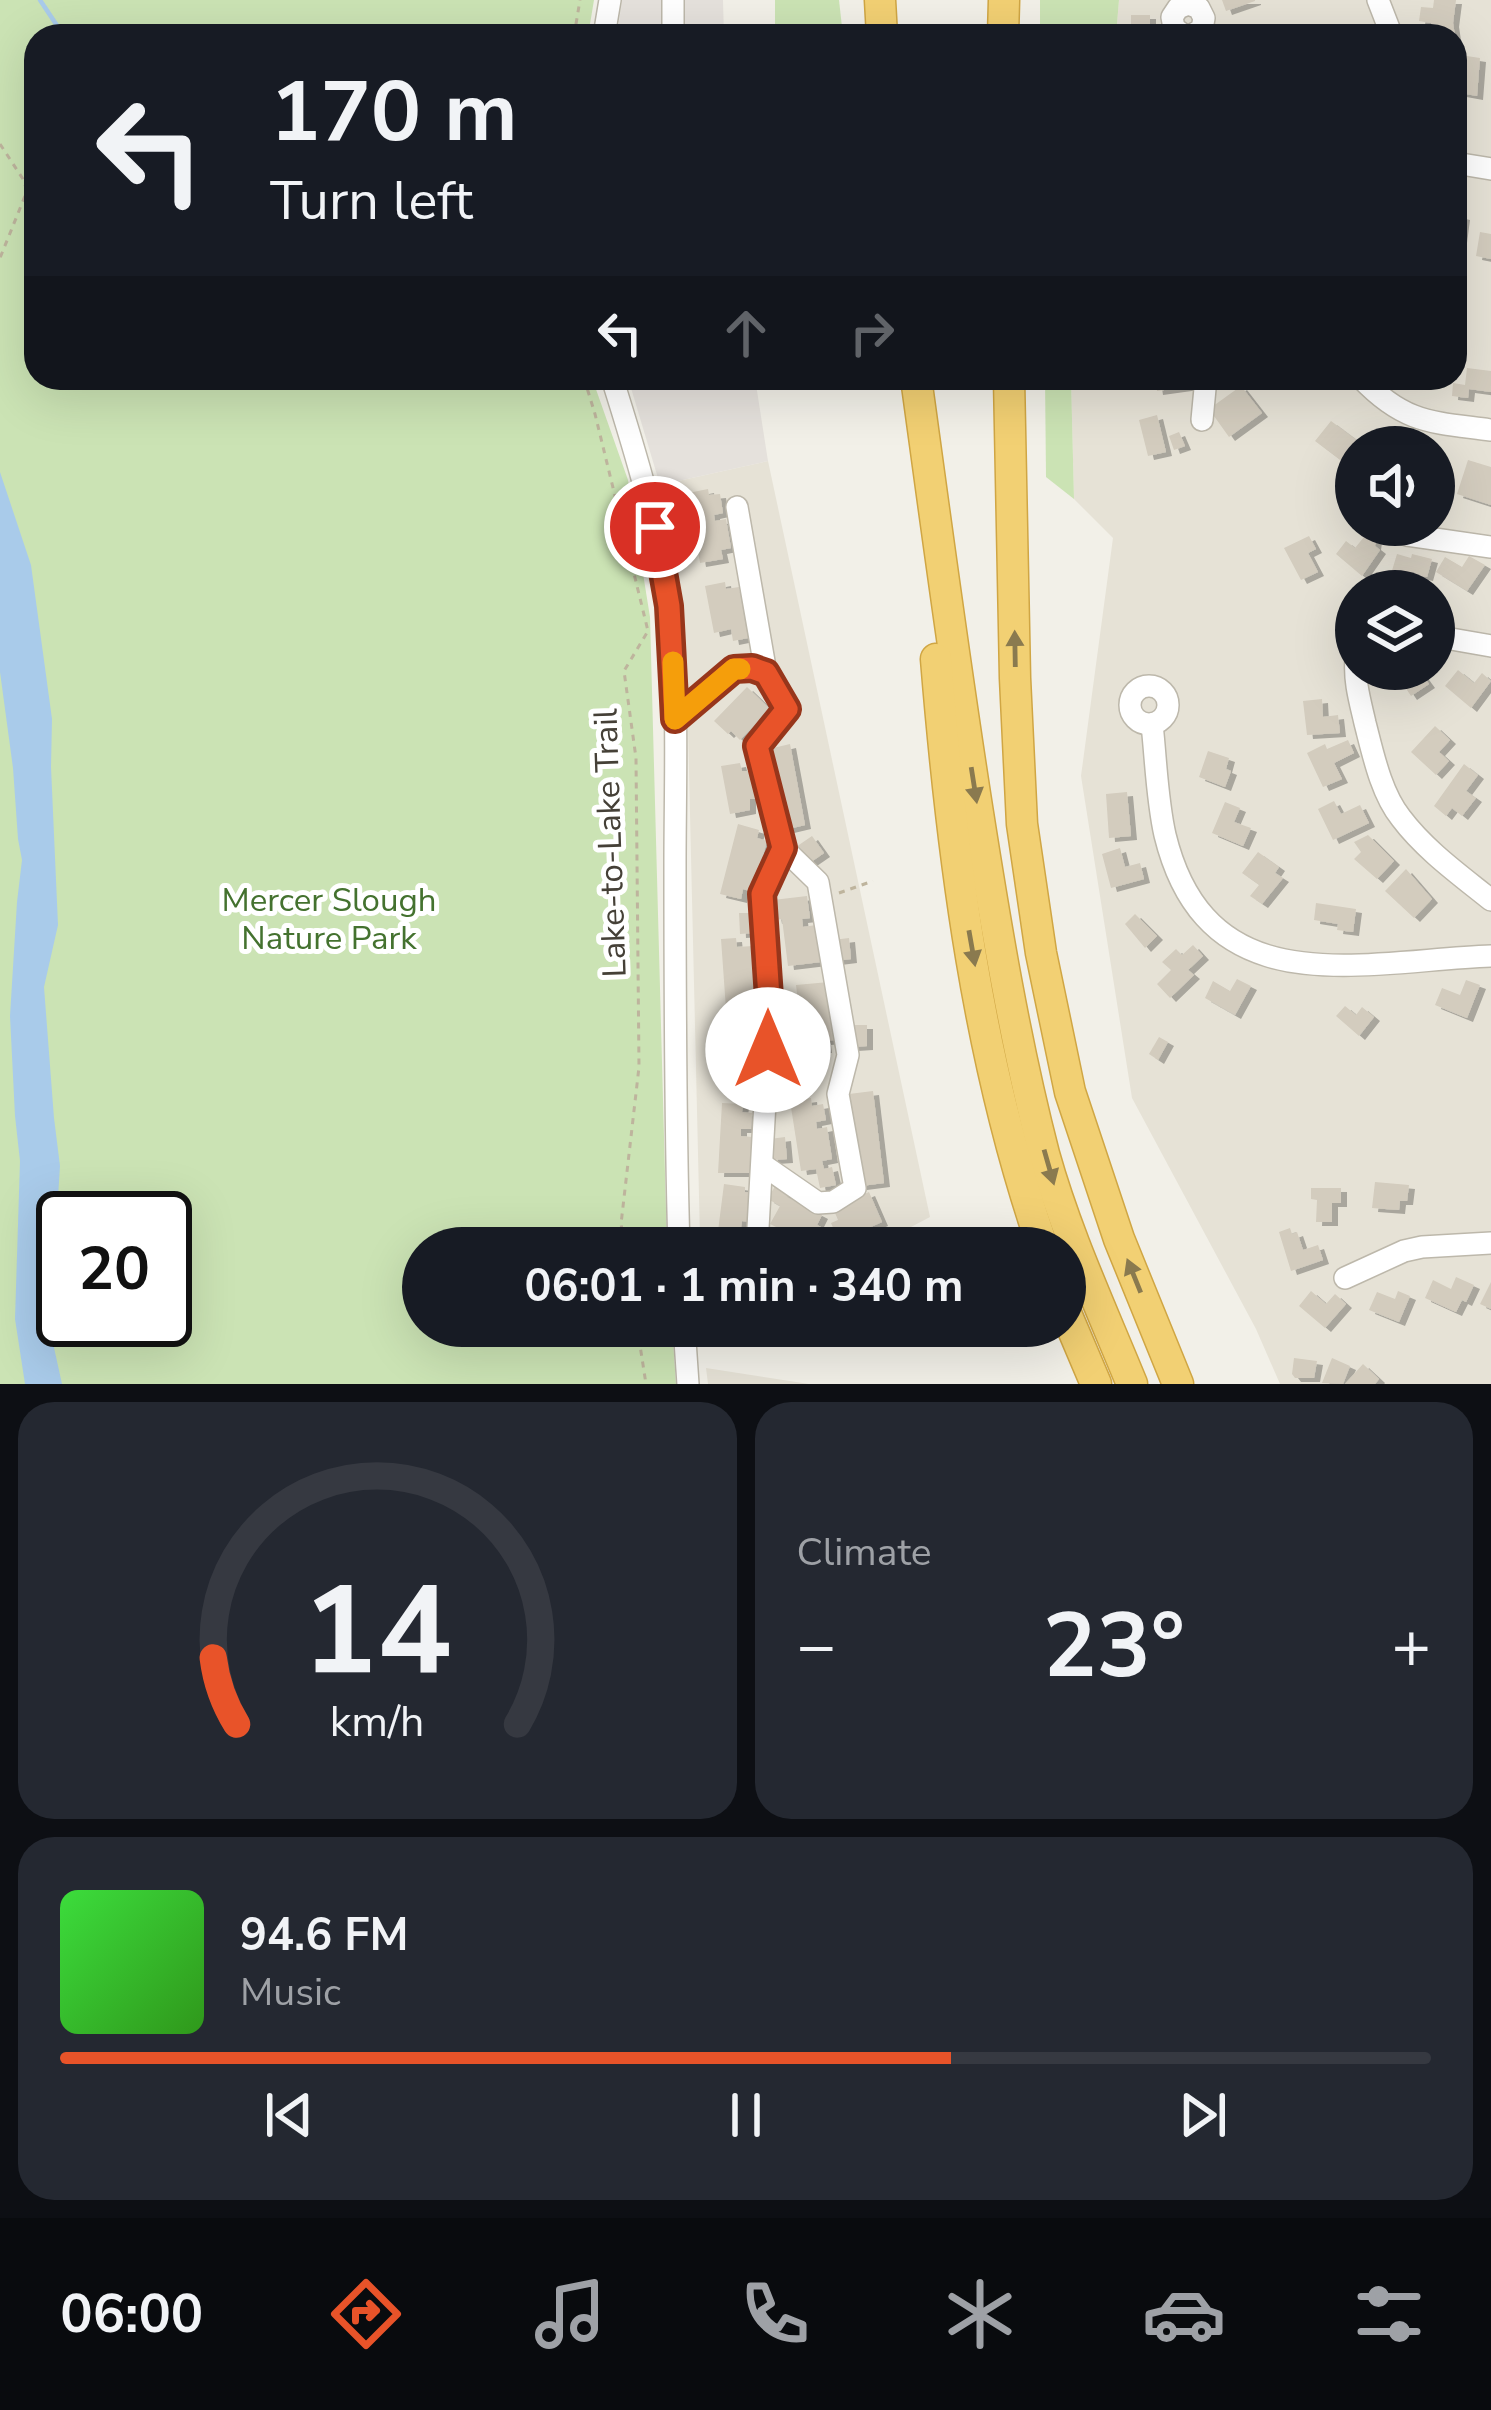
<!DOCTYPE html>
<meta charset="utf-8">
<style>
:root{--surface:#171b24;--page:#242831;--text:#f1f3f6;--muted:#9ea1a6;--line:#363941;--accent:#e85329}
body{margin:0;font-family:"Nunito Sans",sans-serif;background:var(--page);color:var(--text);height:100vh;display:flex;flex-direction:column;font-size:45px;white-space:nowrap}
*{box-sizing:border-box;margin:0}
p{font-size:39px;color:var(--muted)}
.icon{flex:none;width:66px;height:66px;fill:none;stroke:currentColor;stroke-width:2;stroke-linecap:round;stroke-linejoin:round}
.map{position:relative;height:1384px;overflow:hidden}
.sheet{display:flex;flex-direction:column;gap:18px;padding:18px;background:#0d0f14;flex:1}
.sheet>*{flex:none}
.top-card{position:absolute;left:24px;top:24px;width:1443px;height:366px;border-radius:36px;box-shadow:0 12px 48px #0002;background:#171b24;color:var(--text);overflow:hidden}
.buttons{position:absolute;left:1335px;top:426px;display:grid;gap:24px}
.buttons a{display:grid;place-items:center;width:120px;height:120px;border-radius:50%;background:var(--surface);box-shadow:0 12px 48px #0002;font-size:60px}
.speed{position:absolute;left:36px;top:1191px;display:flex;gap:24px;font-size:60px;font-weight:700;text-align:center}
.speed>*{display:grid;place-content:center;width:156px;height:156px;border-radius:50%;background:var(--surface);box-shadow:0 12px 48px #0002;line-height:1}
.speed .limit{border:6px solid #111;border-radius:18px;background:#fff;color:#111}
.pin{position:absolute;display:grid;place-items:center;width:102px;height:102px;color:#fff;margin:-51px;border:6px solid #fff;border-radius:50%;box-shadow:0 3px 12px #0007}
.me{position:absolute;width:132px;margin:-66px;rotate:0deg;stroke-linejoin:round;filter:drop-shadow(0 0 9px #0008)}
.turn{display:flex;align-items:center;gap:42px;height:252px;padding:0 48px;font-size:54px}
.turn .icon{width:156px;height:156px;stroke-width:2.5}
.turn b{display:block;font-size:84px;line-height:102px}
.lanes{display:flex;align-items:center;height:114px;padding:0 48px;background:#0003;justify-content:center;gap:60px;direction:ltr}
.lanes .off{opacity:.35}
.big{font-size:90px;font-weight:700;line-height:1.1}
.sheet .widget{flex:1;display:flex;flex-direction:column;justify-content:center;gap:18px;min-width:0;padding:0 42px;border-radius:36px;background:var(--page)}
.sheet .dial{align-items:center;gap:0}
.dial svg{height:312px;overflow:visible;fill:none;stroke:var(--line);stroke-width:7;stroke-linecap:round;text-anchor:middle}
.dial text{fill:var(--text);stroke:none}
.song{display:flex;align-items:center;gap:36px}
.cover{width:144px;height:144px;border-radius:18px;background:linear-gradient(135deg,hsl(120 70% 55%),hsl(110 70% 35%))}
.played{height:12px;border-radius:6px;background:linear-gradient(90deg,var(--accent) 65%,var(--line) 65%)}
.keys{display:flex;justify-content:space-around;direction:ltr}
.heat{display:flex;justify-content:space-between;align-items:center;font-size:66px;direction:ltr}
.sheet .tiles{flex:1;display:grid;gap:18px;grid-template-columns:1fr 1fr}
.widget:last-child{grid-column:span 2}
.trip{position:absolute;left:402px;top:1227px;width:684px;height:120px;border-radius:60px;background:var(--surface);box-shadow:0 12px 48px #0002;font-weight:700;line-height:120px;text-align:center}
.dock{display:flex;height:192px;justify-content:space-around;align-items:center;background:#090b0e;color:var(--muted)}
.dock .icon{width:84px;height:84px}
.dock .active{color:var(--accent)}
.dock b{font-size:54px;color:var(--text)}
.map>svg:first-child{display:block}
</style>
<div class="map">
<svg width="1491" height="1384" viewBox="0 0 1491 1384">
<defs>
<filter id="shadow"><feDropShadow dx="6" dy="4" stdDeviation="0" flood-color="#0004"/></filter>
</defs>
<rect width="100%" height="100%" fill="#f2f0e8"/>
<!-- residential -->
<g fill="#e6e2d6" fill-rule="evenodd">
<path d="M1119,0H1491V1384H1280L1256,1329L1132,1098L1081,776L1113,538L1074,499L1071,378H1455V36H1116ZM1356,447H1434V525H1356ZM1356,591H1434V669H1356Z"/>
<polygon points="768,461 930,1217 871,1248 754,1248 700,1238 687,686 680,611 660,485"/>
<polygon points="706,1368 809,1384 708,1384"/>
</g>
<!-- industrial -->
<g fill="#e5e1dc">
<polygon points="622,0 723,0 724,36 617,36"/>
<polygon points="628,378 755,378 768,461 660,485"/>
</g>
<!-- green -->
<g fill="#cbe3b4" fill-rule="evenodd">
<path d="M0,0H594L588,36H36V378H592L628,480L650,617L667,1248H423V1326H672L676,1384H0ZM63,1218H165V1320H63Z"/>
<polygon points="775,0 839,0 843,36 775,36"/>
<polygon points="1040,0 1119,0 1116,36 1040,36"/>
<polygon points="1045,378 1071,378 1074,499 1046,477"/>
</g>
<!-- water -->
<polygon fill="#a9cbea" points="0,472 31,565 52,719 51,767 58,925 44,987 54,1118 60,1166 51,1308 53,1343 62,1384 25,1384 15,1319 20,1161 15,1116 10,1016 17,902 22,860 18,839 13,768 0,672"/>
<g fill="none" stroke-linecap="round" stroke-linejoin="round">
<!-- stream -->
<polyline stroke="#a9cbea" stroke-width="4.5" points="40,0 64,36"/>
</g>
<!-- building -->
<g fill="#d3ccbe" filter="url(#shadow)">
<polygon points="1222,0 1255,0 1255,1 1226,11"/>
<polygon points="1434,0 1456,0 1453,23 1455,36 1434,36 1431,23 1419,21 1421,7 1433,8"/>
<rect x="1131" y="15" width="19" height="21"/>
<polygon points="1226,26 1250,30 1249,36 1224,36"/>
<rect x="1327" y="26" width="25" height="10"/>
<polygon points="1460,55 1480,58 1477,96 1455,92 1455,72 1458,72"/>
<polygon points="1455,214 1464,216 1461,239 1455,238"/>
<polygon points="1480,232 1491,234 1491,259 1476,256"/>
<polygon points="1467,368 1491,371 1491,392 1469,389 1468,398 1452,396 1453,383 1465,385"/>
<polygon points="1155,378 1192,378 1193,386 1157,391"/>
<polygon points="1241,386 1262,413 1229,437 1209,409"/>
<polygon points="1157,415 1166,452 1148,456 1139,420"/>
<polygon points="1331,421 1366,447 1356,447 1356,456 1348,466 1315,441"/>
<polygon points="1179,432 1185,446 1174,450 1169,436"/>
<polygon points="1468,460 1491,467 1491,505 1457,494"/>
<polygon points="708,489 709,495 720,494 723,513 714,515 715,521 726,519 731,548 721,550 723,559 700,563 688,493"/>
<polygon points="1363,525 1378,525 1375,546 1380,550 1362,576 1336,554 1346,541 1355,548 1364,537 1361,536"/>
<polygon points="1309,536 1316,549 1308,553 1318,572 1301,580 1284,548"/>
<polygon points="1397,554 1411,558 1412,554 1432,559 1427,577 1422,576 1418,591 1401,591 1387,587"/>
<polygon points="1469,556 1485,565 1467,591 1436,572 1445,557 1462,567"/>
<polygon points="725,582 726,589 739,587 748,638 733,641 731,629 714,633 705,586"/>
<polygon points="1393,669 1418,669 1429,684 1411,696"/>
<polygon points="1458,670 1474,683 1482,673 1491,681 1471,708 1445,686"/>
<polygon points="747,687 770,709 740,740 731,731 728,734 714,721"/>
<polygon points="1322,699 1323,717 1338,715 1340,733 1307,735 1303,701"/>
<polygon points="1435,726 1450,740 1439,752 1449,761 1436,775 1411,752"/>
<polygon points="1348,740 1354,753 1334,763 1342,779 1323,787 1307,753 1325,744 1327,749"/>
<polygon points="790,744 805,825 784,830 769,749"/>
<polygon points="1208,751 1229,758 1226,769 1231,771 1225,787 1199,777"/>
<polygon points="749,761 759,799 750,799 750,810 730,814 721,766 740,763 742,771 748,771"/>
<polygon points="1464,764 1478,775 1466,791 1476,798 1462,816 1452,808 1446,816 1434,806"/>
<polygon points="1127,792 1131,836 1109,838 1106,794"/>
<polygon points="1334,801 1341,814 1360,805 1369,823 1333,840 1318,809"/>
<polygon points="1225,802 1240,808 1234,822 1251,828 1243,846 1212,833"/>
<polygon points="738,824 759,830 757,838 767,841 753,892 743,889 741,899 720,894"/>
<polygon points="1368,835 1394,861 1377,879 1354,859 1361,852 1354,842"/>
<polygon points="812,836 824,853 808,864 796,847"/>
<polygon points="1120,848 1125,867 1140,863 1144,879 1111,888 1102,854"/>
<polygon points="1258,852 1279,867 1275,873 1283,878 1262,904 1250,896 1259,885 1242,873"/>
<polygon points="1406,869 1432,899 1414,918 1385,891"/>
<polygon points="807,896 810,918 802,919 803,927 816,925 821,962 788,966 782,919 776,920 773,900"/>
<polygon points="1316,903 1356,909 1353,932 1337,930 1338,924 1314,920"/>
<polygon points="739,913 753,913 754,933 740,934"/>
<polygon points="1135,914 1157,936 1145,948 1125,924"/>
<polygon points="736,938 737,947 753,946 758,998 748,999 748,1008 726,1009 721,939"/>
<polygon points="849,938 851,959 835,961 833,940"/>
<polygon points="1193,945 1203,956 1188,970 1194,975 1170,998 1157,984 1171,970 1162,962 1176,949 1182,955"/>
<polygon points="1237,979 1251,986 1235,1015 1205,998 1213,981 1230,991"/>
<polygon points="1466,980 1480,985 1467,1018 1435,1005 1442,988 1460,995"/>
<polygon points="829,982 835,1040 825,1041 826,1049 804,1051 796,985"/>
<polygon points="1345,1006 1356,1015 1362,1007 1374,1017 1359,1036 1336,1016"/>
<polygon points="727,1022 748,1023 747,1032 756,1032 755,1088 743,1087 743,1093 722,1092"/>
<polygon points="852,1025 867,1025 867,1046 852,1047"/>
<polygon points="1159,1037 1168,1042 1158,1060 1149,1054"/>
<polygon points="775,1046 792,1047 791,1063 799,1063 798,1081 773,1079"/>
<polygon points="873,1091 884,1183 861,1186 849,1094"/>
<polygon points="811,1098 812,1106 823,1104 826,1120 816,1122 817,1129 827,1127 832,1159 822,1161 824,1169 832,1167 836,1185 820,1188 816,1169 801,1171 790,1101"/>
<polygon points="722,1103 743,1104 742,1112 752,1113 751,1129 741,1129 741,1136 752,1137 750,1173 718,1173"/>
<polygon points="785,1137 787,1159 772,1160 770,1139"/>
<polygon points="1375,1182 1409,1185 1407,1201 1400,1201 1399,1210 1372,1208"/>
<polygon points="724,1184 745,1187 745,1192 755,1193 752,1222 742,1221 740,1234 718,1231"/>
<polygon points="775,1186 790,1193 787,1197 822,1215 817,1225 823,1228 814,1246 770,1224 780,1206 768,1199"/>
<polygon points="1311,1188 1341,1188 1341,1203 1332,1203 1332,1222 1316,1222 1317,1200 1311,1199"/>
<polygon points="869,1192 882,1222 839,1241 831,1223 838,1220 833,1208"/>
<polygon points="1290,1228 1292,1234 1297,1232 1303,1250 1318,1245 1323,1260 1291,1271 1279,1232"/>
<polygon points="1456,1277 1474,1285 1466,1302 1462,1300 1456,1312 1425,1298 1433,1280 1451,1289"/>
<polygon points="1491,1282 1491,1309 1480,1304"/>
<polygon points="1311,1291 1326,1304 1335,1294 1346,1304 1325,1328 1299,1306"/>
<polygon points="1398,1291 1410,1296 1399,1322 1369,1310 1377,1292 1395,1299"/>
<polygon points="1294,1358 1317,1361 1314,1378 1295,1378 1292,1374"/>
<polygon points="1332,1358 1350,1366 1343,1384 1322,1383"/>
<polygon points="1363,1364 1379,1379 1375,1384 1345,1384"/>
</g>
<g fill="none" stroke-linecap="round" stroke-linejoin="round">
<defs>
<g id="minor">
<polyline points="673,0 673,36"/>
<polyline points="1378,0 1392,36"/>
<polyline points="604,36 610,0"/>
<polyline points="1185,36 1174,28 1172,17 1178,8 1188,4 1199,8 1204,18 1202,29 1190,36"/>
<polyline points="1455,163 1491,169"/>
<path d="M612,378C636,454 659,529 669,608C679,693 675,779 675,864C675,992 675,1120 679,1248"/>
<path d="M1361,378C1405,424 1432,422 1491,430"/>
<polyline points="1202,420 1206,378"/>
<polyline points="737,507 766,673 787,709 757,746 783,848 818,882 848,1055 838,1094 855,1188 833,1202 818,1203 763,1165"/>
<polyline points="1407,535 1491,547"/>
<polyline points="1434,636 1491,646"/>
<path d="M1356,659C1354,681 1360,701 1365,723C1373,754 1381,793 1401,818C1425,850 1460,875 1491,900"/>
<circle cx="1149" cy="705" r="19"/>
<polyline points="675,719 734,669 752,668 766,673"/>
<path d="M1152,724C1156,761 1157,800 1165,835C1207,1007 1360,961 1491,956"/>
<polyline points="758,1228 770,1012 762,894 783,848"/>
<polyline points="1345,1278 1404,1251 1422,1247 1491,1243"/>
<polyline points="684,1326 688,1384"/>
</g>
<g id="highway">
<polyline points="880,0 882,36"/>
<polyline points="1003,36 1004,0"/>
<path d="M916,378C936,523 955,668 978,813C996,927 1015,1042 1044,1154C1066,1233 1101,1308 1132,1384"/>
<polyline points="1009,378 1015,678 1022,824 1041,953 1070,1092 1119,1239 1178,1384"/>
<path d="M936,659C952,856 978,1061 1043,1248"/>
<polyline points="1065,1311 1096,1384"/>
</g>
</defs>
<!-- minor casing -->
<use href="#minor" stroke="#bdb8ab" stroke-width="24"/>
<!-- highway casing -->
<use href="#highway" stroke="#d0a644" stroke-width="33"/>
<!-- path -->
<g stroke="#beb49d" stroke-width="3" stroke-dasharray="6 6" stroke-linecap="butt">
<polyline points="574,36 580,0"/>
<polyline points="0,144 23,179 27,191 0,258"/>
<polyline points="584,378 595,414 648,631 624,671 636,758 639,1067 621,1224 625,1248"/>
<polyline points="839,893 873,881"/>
<polyline points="637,1326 646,1384"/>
</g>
<!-- minor -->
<use href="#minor" stroke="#fff" stroke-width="21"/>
<!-- highway -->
<use href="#highway" stroke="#f2d073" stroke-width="30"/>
</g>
<!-- one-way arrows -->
<defs><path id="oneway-solid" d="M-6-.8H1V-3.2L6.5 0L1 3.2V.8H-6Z" transform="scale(3)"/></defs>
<g fill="#8a7a4f">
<use href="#oneway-solid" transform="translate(1015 649) rotate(-91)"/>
<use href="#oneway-solid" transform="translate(974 785) rotate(81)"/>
<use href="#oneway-solid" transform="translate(972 948) rotate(80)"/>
<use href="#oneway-solid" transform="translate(1049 1167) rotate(74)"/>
<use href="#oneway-solid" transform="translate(1134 1276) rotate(-112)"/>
</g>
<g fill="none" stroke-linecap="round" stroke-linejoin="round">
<defs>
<polyline id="route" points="655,527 669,606 675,719 734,669 752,668 766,673 787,709 757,746 783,848 762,894 770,1012 768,1050"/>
</defs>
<!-- route casing -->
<use href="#route" stroke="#97361b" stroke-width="30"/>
<!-- route -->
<use href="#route" stroke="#e85329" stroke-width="21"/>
<!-- slow -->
<polyline stroke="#f59e0b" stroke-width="21" points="673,662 675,719 734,669 740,669"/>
</g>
<g text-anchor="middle" stroke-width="10" stroke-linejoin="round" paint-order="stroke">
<!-- street labels -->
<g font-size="33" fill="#454037" stroke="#fff">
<text transform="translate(609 843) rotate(-92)" y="12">Lake-to-Lake Trail</text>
</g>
<!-- park labels -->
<g font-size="33" fill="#44722f" stroke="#fff">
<text x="329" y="911">Mercer Slough<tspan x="329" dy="38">Nature Park</tspan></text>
</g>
</g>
</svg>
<div class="buttons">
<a><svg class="icon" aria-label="sound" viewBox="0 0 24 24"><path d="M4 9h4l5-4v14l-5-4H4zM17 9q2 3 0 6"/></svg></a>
<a><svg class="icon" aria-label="layers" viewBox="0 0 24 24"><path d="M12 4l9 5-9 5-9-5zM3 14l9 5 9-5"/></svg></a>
</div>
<div class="speed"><div class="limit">20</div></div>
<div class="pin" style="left:655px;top:527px;background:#d93025"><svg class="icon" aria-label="arrive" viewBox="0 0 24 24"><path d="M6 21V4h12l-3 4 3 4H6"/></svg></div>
<svg class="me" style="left:768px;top:1050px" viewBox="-20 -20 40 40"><circle r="19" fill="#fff"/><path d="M0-13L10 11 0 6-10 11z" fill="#e85329"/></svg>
<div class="trip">06:01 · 1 min · 340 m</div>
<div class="top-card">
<div class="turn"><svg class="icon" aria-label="left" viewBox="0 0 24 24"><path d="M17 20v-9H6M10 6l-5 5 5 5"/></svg><div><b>170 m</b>Turn left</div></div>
<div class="lanes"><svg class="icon" aria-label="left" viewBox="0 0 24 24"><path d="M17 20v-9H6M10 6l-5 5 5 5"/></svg><svg class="icon off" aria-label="ahead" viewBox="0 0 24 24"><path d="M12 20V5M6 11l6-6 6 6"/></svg><svg class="icon off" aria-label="right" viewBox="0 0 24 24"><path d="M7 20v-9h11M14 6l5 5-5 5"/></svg></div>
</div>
</div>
<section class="sheet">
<div class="tiles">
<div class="widget dial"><svg viewBox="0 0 100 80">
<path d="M14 69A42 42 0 1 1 86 69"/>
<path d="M14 69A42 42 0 0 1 8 52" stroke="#e85329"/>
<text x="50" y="56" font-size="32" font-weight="700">14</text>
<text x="50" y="72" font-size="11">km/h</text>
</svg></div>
<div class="widget"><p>Climate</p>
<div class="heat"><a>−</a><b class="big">23°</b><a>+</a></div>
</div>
<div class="widget">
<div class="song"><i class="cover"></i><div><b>94.6 FM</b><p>Music</p></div></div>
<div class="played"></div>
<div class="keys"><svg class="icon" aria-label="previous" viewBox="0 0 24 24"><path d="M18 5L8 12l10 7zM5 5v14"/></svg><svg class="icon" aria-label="pause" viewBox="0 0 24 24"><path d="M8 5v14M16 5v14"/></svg><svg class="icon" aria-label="next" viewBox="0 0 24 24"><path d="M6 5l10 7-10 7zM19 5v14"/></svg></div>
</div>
</div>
</section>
<nav class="dock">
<b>06:00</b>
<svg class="icon active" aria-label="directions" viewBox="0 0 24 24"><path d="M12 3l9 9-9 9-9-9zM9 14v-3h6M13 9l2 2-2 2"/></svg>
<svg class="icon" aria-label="music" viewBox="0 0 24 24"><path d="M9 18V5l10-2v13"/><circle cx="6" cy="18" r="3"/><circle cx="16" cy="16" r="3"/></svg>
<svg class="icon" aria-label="phone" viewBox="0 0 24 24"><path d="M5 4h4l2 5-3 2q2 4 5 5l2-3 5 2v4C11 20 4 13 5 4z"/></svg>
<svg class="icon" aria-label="climate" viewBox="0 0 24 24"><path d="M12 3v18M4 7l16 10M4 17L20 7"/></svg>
<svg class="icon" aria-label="car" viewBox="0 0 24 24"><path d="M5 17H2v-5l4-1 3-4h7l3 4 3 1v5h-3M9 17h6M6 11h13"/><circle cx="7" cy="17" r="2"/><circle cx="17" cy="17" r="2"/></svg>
<svg class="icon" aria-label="filters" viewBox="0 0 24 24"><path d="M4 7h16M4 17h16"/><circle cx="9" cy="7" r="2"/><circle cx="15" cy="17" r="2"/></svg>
</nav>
